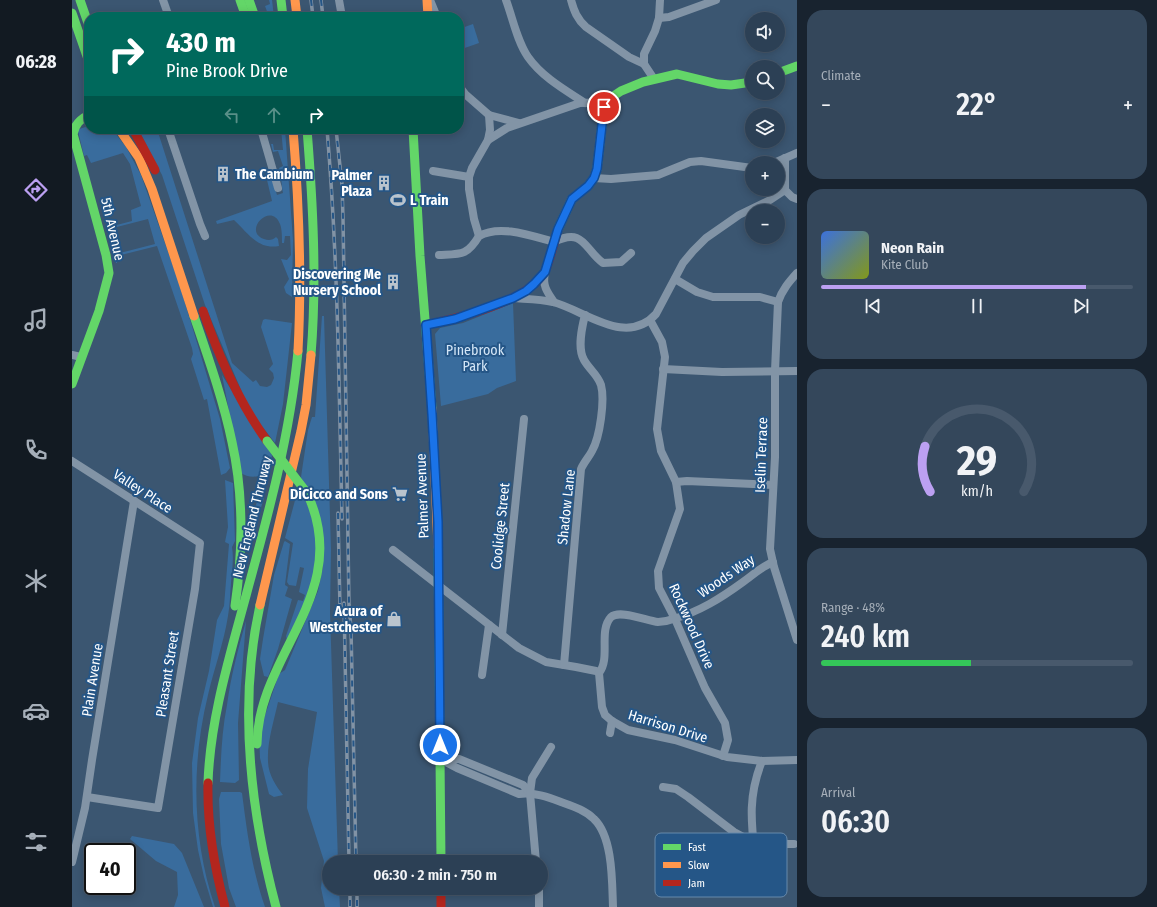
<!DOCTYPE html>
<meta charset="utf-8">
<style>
:root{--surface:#2c4055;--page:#34475b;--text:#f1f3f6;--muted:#a6afb9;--line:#48596c;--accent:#bca0f2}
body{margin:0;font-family:"Fira Sans Condensed",sans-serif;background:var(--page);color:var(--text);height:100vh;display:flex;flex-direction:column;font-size:15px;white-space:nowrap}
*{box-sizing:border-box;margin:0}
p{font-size:13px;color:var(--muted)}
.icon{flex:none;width:22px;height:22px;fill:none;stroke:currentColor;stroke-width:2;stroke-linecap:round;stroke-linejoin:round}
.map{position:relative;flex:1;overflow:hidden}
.details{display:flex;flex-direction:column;gap:10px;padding:10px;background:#18232f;width:360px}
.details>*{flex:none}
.hud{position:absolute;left:12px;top:12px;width:380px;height:122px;border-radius:16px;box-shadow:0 2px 10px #0003,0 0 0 1px var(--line);background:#00695c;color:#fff;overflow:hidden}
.controls{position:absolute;left:673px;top:12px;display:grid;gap:8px}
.controls a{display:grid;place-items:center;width:40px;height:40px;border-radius:50%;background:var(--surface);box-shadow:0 2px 10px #0003,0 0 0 1px var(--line);font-size:20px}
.speed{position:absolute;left:12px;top:843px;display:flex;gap:8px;font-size:20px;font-weight:700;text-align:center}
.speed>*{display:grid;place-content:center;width:52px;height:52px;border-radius:50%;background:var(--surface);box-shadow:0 2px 10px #0003,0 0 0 1px var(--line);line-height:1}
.speed .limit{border:2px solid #111;border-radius:6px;background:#fff;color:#111}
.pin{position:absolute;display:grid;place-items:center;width:34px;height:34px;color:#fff;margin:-17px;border:2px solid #fff;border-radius:50%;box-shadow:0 1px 4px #0007}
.me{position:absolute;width:44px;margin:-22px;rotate:0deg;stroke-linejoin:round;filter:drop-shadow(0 0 3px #0008)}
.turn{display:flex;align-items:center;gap:14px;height:84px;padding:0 16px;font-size:18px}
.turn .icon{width:52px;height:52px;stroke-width:2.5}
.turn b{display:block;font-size:28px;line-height:34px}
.lanes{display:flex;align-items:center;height:38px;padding:0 16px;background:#0003;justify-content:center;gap:20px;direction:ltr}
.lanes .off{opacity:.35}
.big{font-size:30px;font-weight:600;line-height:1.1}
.details .card{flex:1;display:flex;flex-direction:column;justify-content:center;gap:6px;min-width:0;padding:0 14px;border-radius:16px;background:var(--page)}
.details .dial{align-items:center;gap:0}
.dial svg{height:104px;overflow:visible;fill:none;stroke:var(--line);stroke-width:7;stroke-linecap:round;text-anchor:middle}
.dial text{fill:var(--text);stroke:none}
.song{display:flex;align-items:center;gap:12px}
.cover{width:48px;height:48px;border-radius:6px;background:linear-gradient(135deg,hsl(220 70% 55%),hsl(70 70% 35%))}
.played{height:4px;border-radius:2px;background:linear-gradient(90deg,var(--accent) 85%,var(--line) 85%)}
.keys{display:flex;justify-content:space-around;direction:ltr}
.heat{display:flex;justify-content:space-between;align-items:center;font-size:22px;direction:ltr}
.charge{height:6px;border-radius:3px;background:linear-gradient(90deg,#34c759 48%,var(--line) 0)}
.trip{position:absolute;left:250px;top:855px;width:226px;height:40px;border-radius:20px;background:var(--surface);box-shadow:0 2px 10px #0003,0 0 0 1px var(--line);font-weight:600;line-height:40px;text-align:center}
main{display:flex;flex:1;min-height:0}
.tab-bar{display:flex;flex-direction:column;width:72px;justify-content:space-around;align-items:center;background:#121a22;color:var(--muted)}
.tab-bar .icon{width:28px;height:28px}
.tab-bar .on{color:var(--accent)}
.tab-bar b{font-size:18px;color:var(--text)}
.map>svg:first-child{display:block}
</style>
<main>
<nav class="tab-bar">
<b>06:28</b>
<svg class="icon on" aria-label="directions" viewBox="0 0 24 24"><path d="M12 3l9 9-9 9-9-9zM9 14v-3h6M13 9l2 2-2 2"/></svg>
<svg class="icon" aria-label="music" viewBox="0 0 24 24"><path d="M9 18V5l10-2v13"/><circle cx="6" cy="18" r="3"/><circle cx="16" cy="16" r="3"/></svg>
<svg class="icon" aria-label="phone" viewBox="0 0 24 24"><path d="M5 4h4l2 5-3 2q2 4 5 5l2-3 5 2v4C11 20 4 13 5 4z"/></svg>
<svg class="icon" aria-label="climate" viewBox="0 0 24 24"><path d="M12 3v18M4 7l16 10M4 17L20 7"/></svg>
<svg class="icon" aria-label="car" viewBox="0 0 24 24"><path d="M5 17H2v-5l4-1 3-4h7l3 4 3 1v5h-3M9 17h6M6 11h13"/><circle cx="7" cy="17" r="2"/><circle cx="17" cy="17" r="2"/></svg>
<svg class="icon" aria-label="filters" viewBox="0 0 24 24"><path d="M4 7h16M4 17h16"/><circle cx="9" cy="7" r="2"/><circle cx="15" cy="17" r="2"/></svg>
</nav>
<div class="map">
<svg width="725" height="907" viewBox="0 0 725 907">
<rect width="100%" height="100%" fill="#3b5671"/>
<!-- green -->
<g fill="#396c9d">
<polygon points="197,0 200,0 202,17 197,17 193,6 198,4"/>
<polygon points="401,24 407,43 387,50 387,29"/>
<polygon points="17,126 17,129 40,129 54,147 69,175 107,283 148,419 158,468 154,473 149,475 135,399 132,400 119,359 121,354 120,348 85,246 45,256 45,263 44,263 39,239 40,237 44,254 83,244 76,219 37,229 37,227 60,221 59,210 69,206 58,164 51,153 19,163 15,155 12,156 6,131 7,129"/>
<polygon points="66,129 85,129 160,363 181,382 184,380 188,386 195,387 199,385 202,378 201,373 197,369 201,364 189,327 191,320 193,319 220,323 211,404 203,443 178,411 133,305 90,175"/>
<path d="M209,129H213L221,240L220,297L214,293L212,287L217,279L209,259L215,260L219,255L218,236H213L212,243H210C210,237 210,229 208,224C199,201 170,231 192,239C197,241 201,240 204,237L206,239L207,246C186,250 176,233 162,220L145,224L144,221L200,201L195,180L200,179L205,195L211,193C209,184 210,176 207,168L211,166L206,151L201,152L199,144H201L202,150H211Z"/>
<polygon points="441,303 444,381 425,388 416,394 369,406 363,334 368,328 391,323"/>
<path d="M250,316H252L259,550L258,612L266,862H257V888H267L268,907H253L249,888L252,861L235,808L236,769L245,712L206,702C202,721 195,742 196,761C196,774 204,786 211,795L202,797L197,794L188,758L187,733L207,674L213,670L246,591L251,567L229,477L236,430L240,417H243Z"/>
<path d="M150,375L200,455C199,459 199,464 197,468C193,478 177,479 169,473Z"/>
<path d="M153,480L161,483L163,541L160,547C162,559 160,570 159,583C158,594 158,605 156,616C152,642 142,669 136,695C119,764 120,839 143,907H141L132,877L126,850L121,813L120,763L126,718L137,671L145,620L152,606L157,544L153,542L156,527Z"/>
<path d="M226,489C248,517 248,566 236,599C230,613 222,627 215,640L214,636L226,600L231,601L233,595L227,592L232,568L228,567L224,586L217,585L215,582L221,543L213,538Z"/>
<polygon points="189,492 192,498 179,540 175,535 175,528"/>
<polygon points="213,541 218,544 213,585 216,587 213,596 220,599 206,649 196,677 192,676 188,659 191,639 202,575 212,542"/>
<path d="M174,621L166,723L167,780L163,783L148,782C149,756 150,730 155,705C159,676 166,649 174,621Z"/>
<path d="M149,792H168L170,793C175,832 180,870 193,907H164L157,888L149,844L147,799Z"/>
<polygon points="60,836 102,844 110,853 132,907 102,907 106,895 105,872 84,861 58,839"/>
</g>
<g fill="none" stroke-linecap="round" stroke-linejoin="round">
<!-- street -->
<g stroke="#8294a6" stroke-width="8">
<polyline points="91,0 97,17"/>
<polyline points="267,0 270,17"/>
<polyline points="358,0 365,17"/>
<path d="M434,0C441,19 445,41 456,57C470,77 493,90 513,103"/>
<path d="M499,0C502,11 505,19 514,27L557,57L572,64"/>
<polyline points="587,18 597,17 644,0"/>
<polyline points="582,79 572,64 572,54 583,31 587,18 588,0"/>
<polyline points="387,86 393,94 417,115 447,123"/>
<polyline points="96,129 128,224 133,236"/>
<polyline points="189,129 206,188"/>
<polyline points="416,140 418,130 417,115"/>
<polyline points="713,158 713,190"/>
<polyline points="702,163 725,153"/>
<polyline points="361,171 397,177"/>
<polyline points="522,178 539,179 586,175 618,162 629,161 680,168"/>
<polyline points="407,236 402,219 397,189 397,177 400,168 416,140 435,128 508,103 536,102"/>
<path d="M367,255C389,254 395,256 407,236C428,224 460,236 482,242C512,227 512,249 531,263L549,262L559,253"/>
<path d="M473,273C470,285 475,292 482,302"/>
<path d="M725,273C717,282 710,290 706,302L703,371V457L698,549L702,567L725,640"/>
<polyline points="603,279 625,292 641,297 688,297 706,302"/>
<path d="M441,298C454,299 468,299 481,302C514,311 554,347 584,314L611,263L621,251L634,238L667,215L698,200L713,190L720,197L725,199"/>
<polyline points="578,320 590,342 593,357 585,429 589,451 604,482 608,509 586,571 587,588 603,619 633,688 653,723 656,740 651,756"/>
<polyline points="0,355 9,357"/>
<polyline points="591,369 650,372 725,371"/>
<polyline points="0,461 128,543 123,589 86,808 15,797"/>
<polyline points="604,482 615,481 701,485"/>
<polyline points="321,550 447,648 474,662 504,667 524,671 527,673 530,707 533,715 540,721 556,730 603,740 655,757 690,761 725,760"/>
<polyline points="430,635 452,419"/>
<path d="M492,665L509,469C512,462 517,457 520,451C528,437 533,400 529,385C526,375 517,369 512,360C505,348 510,327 513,315"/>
<path d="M527,673C539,658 526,631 539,617C548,609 575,621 586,622C591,622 596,621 601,619C627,612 649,598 671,582C681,575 689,567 701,562"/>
<polyline points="410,675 417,625"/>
<polyline points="538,733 540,721"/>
<path d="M368,759L385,768L447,794C462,792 476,797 489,802C500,806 513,810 522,819C541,837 540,882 541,907"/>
<polyline points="369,759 387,759 451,785 458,793"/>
<polyline points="591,787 604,789 616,797 662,832 675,839 681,841 710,844 722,844"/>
<path d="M683,858C679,821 676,796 690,761"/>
<polyline points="0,862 13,808 20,760 62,501"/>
<polyline points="464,862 458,793 460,778 479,747"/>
<polyline points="467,888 467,907"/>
</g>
<!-- fast -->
<g stroke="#63d668" stroke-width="9">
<polyline points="8,0 17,26"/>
<polyline points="168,0 174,17"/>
<polyline points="177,0 183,17"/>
<polyline points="209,0 211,17"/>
<polyline points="0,13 17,62"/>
<polyline points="706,73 725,66"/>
<path d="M235,129C241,204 245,280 239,355"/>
<polyline points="341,129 348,256 360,408"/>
<polyline points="486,229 500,199 516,186 522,178 525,169 532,107 540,97 549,91 571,82 605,74 646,84 659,85 680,82"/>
<path d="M122,316C136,357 151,399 160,442C172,496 171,551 163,606"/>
<path d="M0,384L27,311L37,273L34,255L1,134C3,124 8,119 17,115"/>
<polyline points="366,547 369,862"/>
<path d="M188,605C166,705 178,809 204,907"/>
<path d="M185,744C186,653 282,593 235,493"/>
<path d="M136,783C138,722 156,662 172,603C195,519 218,437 226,351"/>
</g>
<!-- slow -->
<g stroke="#ff974d" stroke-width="9">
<polyline points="223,0 225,17"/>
<polyline points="355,0 356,17"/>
<polyline points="47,129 67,158 80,189 122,316"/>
<path d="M221,129C227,203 230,276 226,351"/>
<polyline points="360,408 366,547"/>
<polyline points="188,605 229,431 234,405 239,355"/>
</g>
<!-- jam -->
<g stroke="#b3261e" stroke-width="9">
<polyline points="61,129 83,170"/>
<path d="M131,311C147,357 166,401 195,441"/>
<path d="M354,325C386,318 454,302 472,273C477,265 483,240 486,229"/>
<path d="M136,783C135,826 142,866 153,907"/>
<polyline points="369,888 369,907"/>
</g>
<defs>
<g id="rail">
<polyline points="239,0 241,17"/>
<polyline points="249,0 251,17"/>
<path d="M255,129C266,258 267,389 270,519"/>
<polyline points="264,129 270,185 271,218 277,605 279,629 284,862"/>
<polyline points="266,513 268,609"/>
<polyline points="272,603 277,862"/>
<polyline points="278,888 278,907"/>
<polyline points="285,888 285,907"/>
</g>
</defs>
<!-- rail casing -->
<use href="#rail" stroke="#8293a5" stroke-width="3.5"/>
<!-- rail -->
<use href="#rail" stroke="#255687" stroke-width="2" stroke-dasharray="6" stroke-linecap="butt"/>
<!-- fast-bridge -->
<polyline stroke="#63d668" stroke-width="9" points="195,441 235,493"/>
</g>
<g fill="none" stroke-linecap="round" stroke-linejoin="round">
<defs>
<polyline id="route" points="368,745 366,522 360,414 354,325 383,319 441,298 454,291 462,284 473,272 486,229 500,199 516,186 522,178 525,169 532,107"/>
</defs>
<!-- route casing -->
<use href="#route" stroke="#114b97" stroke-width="10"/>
<!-- route -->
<use href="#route" stroke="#1a73e8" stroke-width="7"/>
</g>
<!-- icons -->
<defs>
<symbol id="building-bare" viewBox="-9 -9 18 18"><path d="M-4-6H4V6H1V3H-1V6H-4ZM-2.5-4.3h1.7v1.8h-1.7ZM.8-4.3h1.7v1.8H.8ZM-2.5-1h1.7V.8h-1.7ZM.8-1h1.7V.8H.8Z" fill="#bac4cd" stroke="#255687" stroke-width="2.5" paint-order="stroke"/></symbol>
<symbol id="stadium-bare" viewBox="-9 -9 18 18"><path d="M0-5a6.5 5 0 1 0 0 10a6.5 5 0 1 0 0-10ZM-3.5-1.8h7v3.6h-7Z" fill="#bac4cd" stroke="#255687" stroke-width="2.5" paint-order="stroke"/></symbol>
<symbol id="supermarket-bare" viewBox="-9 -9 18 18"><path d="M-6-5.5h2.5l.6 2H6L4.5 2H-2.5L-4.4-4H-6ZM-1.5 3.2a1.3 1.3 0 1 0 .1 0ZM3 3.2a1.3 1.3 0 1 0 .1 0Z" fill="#bac4cd" stroke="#255687" stroke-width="2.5" paint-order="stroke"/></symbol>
<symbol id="shop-bare" viewBox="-9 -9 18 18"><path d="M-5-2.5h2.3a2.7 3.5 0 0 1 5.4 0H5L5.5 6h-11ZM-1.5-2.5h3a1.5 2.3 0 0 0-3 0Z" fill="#bac4cd" stroke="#255687" stroke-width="2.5" paint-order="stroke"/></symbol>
</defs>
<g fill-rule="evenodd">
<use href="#building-bare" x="140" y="163" width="22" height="22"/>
<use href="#building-bare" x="301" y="172" width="22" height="22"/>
<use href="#stadium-bare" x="315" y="189" width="22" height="22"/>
<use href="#building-bare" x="310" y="271" width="22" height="22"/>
<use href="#supermarket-bare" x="317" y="483" width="22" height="22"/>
<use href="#shop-bare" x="311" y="608" width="22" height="22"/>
</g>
<g text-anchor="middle" stroke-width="4" stroke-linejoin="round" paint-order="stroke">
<!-- poi labels -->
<g font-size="14" font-weight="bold" fill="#fff" stroke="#255687" text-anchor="end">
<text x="163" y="179" text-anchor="start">The Cambium</text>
<text x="300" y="180">Palmer<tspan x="300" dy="16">Plaza</tspan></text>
<text x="338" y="205" text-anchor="start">L Train</text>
<text x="309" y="279">Discovering Me<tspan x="309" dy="16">Nursery School</tspan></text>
<text x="316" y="499">DiCicco and Sons</text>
<text x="310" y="616">Acura of<tspan x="310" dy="16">Westchester</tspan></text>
</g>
<!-- street labels -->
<g font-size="14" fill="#fff" stroke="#255687">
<text transform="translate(41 229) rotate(77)" y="5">5th Avenue</text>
<text transform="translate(689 455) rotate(-88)" y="5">Iselin Terrace</text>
<text transform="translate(71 491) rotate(33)" y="5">Valley Place</text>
<text transform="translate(350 496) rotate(-92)" y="5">Palmer Avenue</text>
<text transform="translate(494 507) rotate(-84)" y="5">Shadow Lane</text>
<text transform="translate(180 517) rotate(-76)" y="5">New England Thruway</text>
<text transform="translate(428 526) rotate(-84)" y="5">Coolidge Street</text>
<text transform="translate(654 576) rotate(-34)" y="5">Woods Way</text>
<text transform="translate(620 626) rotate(66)" y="5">Rockwood Drive</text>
<text transform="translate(95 674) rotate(-81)" y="5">Pleasant Street</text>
<text transform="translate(20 680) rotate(-81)" y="5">Plain Avenue</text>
<text transform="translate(596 726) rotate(17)" y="5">Harrison Drive</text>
</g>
<!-- park labels -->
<g font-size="14" fill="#d4e6f7" stroke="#255687">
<text x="403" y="355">Pinebrook<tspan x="403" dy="16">Park</tspan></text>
</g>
</g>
<!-- legend -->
<rect x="583" y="833" width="132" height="64" rx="6" fill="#255687" stroke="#6689ab" stroke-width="1"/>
<rect x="591" y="844" width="18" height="6" fill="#63d668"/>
<rect x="591" y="862" width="18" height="6" fill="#ff974d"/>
<rect x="591" y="880" width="18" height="6" fill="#b3261e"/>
<g font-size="11" fill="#fff">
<text x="616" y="851">Fast</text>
<text x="616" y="869">Slow</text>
<text x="616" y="887">Jam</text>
</g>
</svg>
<div class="controls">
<a><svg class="icon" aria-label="sound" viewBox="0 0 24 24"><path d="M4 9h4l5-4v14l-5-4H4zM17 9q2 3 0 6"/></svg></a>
<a><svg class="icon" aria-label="search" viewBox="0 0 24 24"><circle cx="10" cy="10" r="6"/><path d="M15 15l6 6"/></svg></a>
<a><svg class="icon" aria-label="layers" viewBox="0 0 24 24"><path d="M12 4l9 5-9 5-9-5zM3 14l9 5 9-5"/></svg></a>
<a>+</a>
<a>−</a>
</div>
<div class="speed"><div class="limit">40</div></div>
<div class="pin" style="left:532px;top:107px;background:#d93025"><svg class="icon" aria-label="arrive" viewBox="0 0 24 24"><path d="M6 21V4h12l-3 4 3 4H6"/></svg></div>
<svg class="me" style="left:368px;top:745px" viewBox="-20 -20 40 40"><circle r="17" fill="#1a73e8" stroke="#fff" stroke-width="3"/><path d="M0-11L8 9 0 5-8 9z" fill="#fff"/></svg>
<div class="trip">06:30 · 2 min · 750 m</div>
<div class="hud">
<div class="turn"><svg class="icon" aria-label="right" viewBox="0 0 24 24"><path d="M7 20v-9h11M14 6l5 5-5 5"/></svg><div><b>430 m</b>Pine Brook Drive</div></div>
<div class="lanes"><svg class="icon off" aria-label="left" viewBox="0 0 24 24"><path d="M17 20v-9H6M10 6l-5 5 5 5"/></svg><svg class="icon off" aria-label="ahead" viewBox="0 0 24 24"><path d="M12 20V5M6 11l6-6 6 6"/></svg><svg class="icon" aria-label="right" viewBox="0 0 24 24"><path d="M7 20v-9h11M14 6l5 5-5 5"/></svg></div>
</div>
</div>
<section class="details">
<div class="card"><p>Climate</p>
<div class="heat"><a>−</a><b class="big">22°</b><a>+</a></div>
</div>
<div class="card">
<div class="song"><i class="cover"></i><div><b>Neon Rain</b><p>Kite Club</p></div></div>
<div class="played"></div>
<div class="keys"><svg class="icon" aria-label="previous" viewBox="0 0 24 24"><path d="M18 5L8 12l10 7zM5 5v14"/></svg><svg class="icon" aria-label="pause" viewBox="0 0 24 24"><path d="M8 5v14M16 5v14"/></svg><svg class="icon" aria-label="next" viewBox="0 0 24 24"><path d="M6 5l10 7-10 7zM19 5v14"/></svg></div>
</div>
<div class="card dial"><svg viewBox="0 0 100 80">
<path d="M14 69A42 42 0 1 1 86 69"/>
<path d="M14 69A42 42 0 0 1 10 34" stroke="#bca0f2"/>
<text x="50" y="56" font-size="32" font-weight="700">29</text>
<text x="50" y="72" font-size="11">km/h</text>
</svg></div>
<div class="card"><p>Range · 48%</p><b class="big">240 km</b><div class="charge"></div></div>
<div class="card"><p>Arrival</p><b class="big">06:30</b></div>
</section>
</main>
